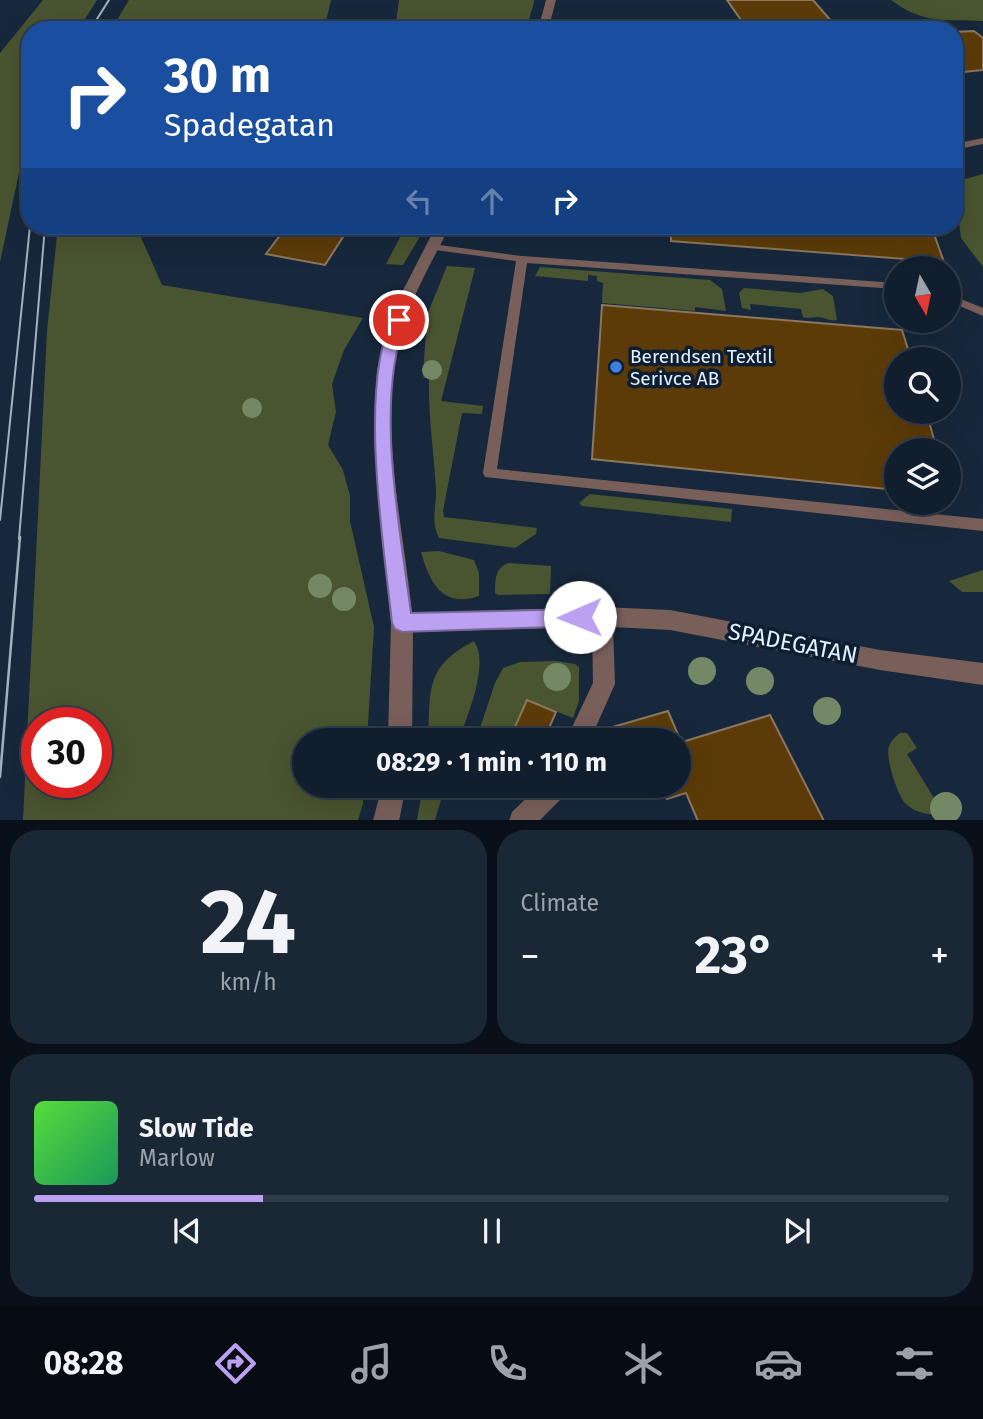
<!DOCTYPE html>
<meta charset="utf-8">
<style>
:root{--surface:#111e2d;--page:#1a2735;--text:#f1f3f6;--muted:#9ca2aa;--line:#303c49;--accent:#bca0f2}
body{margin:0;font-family:"Fira Sans",sans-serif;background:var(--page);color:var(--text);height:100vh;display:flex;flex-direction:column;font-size:26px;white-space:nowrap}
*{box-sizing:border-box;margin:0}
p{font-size:23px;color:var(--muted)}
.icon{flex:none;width:38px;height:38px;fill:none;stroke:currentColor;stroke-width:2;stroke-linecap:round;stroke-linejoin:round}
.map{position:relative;height:820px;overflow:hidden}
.sheet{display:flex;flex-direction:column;gap:10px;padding:10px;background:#091019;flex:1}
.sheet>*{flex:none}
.guide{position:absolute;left:21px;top:21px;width:942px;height:214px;border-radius:28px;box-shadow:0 7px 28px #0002,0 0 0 2px var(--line);background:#1a4fa0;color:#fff;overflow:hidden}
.needle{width:46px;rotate:171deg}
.buttons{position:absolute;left:884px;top:256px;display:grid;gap:14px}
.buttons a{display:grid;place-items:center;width:77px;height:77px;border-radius:50%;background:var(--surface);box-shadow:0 7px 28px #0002,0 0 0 2px var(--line);font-size:35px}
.speed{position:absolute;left:21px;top:707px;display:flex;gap:14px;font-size:35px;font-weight:700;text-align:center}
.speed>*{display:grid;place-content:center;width:91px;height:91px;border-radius:50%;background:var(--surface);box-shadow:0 7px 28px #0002,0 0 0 2px var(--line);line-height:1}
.speed .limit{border:10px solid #d22;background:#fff;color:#111}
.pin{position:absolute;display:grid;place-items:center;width:60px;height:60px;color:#fff;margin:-30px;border:4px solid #fff;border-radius:50%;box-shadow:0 2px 7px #0007}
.me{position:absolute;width:77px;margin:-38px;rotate:269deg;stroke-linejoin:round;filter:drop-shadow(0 0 5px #0008)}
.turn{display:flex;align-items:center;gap:24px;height:147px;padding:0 28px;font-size:32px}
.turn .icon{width:91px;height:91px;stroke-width:2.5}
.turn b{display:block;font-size:49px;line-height:60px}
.lanes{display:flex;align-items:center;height:66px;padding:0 28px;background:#0003;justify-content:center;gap:35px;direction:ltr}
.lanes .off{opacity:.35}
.big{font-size:52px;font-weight:700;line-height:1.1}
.sheet .card{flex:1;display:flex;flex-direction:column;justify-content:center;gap:10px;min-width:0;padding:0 24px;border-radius:28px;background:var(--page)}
.sheet .dial{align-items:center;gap:0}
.dial b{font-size:91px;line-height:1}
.song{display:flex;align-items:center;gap:21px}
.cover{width:84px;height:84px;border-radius:10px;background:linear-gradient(135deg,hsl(110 70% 55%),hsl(150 70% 35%))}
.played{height:7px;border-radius:4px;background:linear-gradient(90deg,var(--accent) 25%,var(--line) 25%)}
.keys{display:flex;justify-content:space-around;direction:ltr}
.heat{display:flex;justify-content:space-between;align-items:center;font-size:38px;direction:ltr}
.sheet .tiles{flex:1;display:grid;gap:10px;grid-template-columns:1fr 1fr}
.card:last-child{grid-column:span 2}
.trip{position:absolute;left:292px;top:728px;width:399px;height:70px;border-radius:35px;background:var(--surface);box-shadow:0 7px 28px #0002,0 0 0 2px var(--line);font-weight:700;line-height:70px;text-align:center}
.tabs{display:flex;height:112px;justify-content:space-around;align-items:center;background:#070c12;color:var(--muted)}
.tabs .icon{width:49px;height:49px}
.tabs .active{color:var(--accent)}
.tabs b{font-size:32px;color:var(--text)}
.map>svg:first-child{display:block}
</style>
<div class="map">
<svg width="983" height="821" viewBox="0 0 983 821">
<rect width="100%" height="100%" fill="#17283c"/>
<!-- green -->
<g fill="#495430" fill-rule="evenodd">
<polygon points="43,0 97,0 78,30 30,30 30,138 23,154 0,262 0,53"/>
<polygon points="129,0 331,0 324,30 111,30"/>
<polygon points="399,0 534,0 534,2 526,30 440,30 438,25 396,23"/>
<path d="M891,0H983V21C945,19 924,25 891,0Z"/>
<polygon points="983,174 983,267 961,238 954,182"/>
<path d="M58,226H136L162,285L363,318L344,350L332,384L336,412L328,445L343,470L350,496V521L374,627L367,740H304V786H364L363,804L358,820H23L47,331ZM37,723H96V782H37Z"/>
<polygon points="406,226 425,226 425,228 403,265 386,264"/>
<path d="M447,266L475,268L441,401L483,406L482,414L462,413L443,511L444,517L537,528L536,534L515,548L439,538C430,520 437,507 436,489C434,452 428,416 429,378H424L423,375L427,315Z"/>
<polygon points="540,267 710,280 722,289 726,311 695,307 695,311 602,303 603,283 597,281 597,276 588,275 588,281 535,276"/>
<path d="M744,288L800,293L823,289L833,296L837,320C829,322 825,317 818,317C811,317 809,319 803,317L801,309L750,304L751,310L742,308L739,293Z"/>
<polygon points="590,494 732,509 731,522 582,506 579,503"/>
<path d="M439,551L474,560L479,573V596C442,609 429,581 421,552Z"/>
<path d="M509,563L551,566L550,594L498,595L495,593C495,580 495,567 509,563Z"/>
<polygon points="983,570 983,592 962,592 949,581"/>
<path d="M474,641C490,664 467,716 459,740H428C431,690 424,667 474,641Z"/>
<polygon points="555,661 575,664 579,667 579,701 573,718 527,700 510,737 515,740 476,740 495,683 503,668 520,662"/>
<path d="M900,733H907L917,748L907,754L937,803L949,800L956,811C940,816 919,817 905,803C897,794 885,757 889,746C891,741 896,736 900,733Z"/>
<polygon points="423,786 445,786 435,820 417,820"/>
</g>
<!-- building -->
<g fill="#5c3b08" stroke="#8b775e" stroke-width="2">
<polygon points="727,0 813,0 839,30 748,30"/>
<polygon points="974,31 983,38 983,70 954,73 954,32"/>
<polygon points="287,226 350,226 325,265 266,254"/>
<polygon points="671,226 931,226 944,262 671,241"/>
<polygon points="602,305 902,330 911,359 896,359 896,411 926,411 937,450 896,450 896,490 592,459"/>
<polygon points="527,700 556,712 544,740 510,738"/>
<polygon points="668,711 679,737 668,740 618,740 613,727"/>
<polygon points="770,715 824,821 698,821 686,793 667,799 662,786 679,786 679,743"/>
</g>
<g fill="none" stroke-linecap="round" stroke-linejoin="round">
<!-- service -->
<g fill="#795f5a" fill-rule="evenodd">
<polygon points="983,138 983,144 954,150 954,144"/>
<polygon points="432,244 522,256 896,283 896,289 527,263 497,469 983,519 983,531 485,477 483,473 516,261 428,249 427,247"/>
<polygon points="948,294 983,308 983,316 948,301"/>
</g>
<!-- minor -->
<g fill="#795f5a" fill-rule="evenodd">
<polygon points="546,0 556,0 548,30 538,30"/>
<path d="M436,226H450C432,262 410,298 400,338C378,428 403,522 412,613L602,607L670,610L880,650L983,663V685L880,670L670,630L613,627L615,684L590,740H566L593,683L592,627L413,632L412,740H388L391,623L374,442L377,370L394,308Z"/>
<polygon points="382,786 406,786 399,821 373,821"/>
<polygon points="539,786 568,786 565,795 539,821 509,821 512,812"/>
</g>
<!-- tram-far1 -->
<g stroke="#a4b1c0" stroke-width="2">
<polyline points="90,30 109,0"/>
<polyline points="0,520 30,226"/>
<polyline points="19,539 45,226"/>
</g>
<!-- tram -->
<polyline stroke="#a4b1c0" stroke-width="2.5" points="0,777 20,537"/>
</g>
<!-- trees -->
<g fill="#748865">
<circle cx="432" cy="370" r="10"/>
<circle cx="252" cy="408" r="10"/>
<circle cx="320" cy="586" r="12"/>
<circle cx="344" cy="599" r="12"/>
<circle cx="702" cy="671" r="14"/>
<circle cx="557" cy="677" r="14"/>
<circle cx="760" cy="681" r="14"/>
<circle cx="827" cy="711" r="14"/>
<circle cx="946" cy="808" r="16"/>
</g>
<!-- route -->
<path fill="#bca0f2" stroke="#7a689d" stroke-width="2" d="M399,315L406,320C374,401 400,528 411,613L580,609L586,611L589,617L586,624L580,626L402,632L395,629L392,623C384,547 357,381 394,316Z"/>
<!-- markers -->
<circle fill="#3f7fe0" stroke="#0e1e32" stroke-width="2.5" cx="616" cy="367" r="7"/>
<g text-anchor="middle" stroke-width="7" stroke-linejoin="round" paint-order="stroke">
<!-- poi labels -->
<g font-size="19" fill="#e5f0fd" stroke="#0e1e32" text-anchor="start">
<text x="630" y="363">Berendsen Textil<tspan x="630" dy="22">Serivce AB</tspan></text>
</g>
<!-- near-street labels -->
<g font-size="23" fill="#e5f0fd" stroke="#0e1e32">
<text transform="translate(793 643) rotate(11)" y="8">SPADEGATAN</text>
</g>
</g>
</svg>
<div class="buttons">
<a><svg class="needle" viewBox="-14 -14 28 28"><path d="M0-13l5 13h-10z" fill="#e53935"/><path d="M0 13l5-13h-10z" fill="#9ca2aa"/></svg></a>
<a><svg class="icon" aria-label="search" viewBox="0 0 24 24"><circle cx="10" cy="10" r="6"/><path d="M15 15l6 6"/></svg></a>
<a><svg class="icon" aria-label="layers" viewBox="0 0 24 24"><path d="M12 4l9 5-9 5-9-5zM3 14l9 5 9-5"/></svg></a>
</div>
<div class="speed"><div class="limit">30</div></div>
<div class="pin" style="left:399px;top:320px;background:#d93025"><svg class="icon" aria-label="arrive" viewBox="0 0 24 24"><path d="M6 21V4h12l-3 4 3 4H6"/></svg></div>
<svg class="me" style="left:580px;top:617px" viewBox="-20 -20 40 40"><circle r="19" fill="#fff"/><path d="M0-13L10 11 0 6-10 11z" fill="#bca0f2"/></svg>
<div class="trip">08:29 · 1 min · 110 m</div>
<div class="guide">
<div class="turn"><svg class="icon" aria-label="right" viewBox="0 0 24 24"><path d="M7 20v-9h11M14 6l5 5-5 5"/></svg><div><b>30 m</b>Spadegatan</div></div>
<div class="lanes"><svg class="icon off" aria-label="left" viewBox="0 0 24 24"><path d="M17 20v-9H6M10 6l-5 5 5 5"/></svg><svg class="icon off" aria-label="ahead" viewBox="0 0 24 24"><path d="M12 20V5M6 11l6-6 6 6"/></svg><svg class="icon" aria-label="right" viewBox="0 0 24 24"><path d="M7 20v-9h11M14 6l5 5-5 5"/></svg></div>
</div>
</div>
<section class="sheet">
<div class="tiles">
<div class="card dial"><b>24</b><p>km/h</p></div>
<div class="card"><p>Climate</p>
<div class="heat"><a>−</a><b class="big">23°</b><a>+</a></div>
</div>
<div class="card">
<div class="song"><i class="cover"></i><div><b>Slow Tide</b><p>Marlow</p></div></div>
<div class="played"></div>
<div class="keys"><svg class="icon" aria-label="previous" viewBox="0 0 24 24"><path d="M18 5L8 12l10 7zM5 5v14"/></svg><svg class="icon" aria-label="pause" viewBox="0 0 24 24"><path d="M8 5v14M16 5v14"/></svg><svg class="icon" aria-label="next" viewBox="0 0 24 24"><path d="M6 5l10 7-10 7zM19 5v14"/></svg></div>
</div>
</div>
</section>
<nav class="tabs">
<b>08:28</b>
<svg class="icon active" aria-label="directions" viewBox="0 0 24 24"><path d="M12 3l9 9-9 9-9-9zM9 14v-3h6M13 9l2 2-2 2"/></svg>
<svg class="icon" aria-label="music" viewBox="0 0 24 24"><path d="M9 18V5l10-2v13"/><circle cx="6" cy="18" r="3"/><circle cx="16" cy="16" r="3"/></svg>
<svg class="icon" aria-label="phone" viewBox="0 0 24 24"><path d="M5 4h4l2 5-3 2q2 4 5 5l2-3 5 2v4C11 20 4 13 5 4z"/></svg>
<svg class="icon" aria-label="climate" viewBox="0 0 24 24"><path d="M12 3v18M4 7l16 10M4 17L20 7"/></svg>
<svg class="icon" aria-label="car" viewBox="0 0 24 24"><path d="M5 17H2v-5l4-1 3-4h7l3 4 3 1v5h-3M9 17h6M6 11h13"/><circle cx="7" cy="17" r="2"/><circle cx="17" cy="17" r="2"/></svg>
<svg class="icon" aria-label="filters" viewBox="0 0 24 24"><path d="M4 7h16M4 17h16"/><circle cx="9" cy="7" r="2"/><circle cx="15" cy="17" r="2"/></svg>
</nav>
